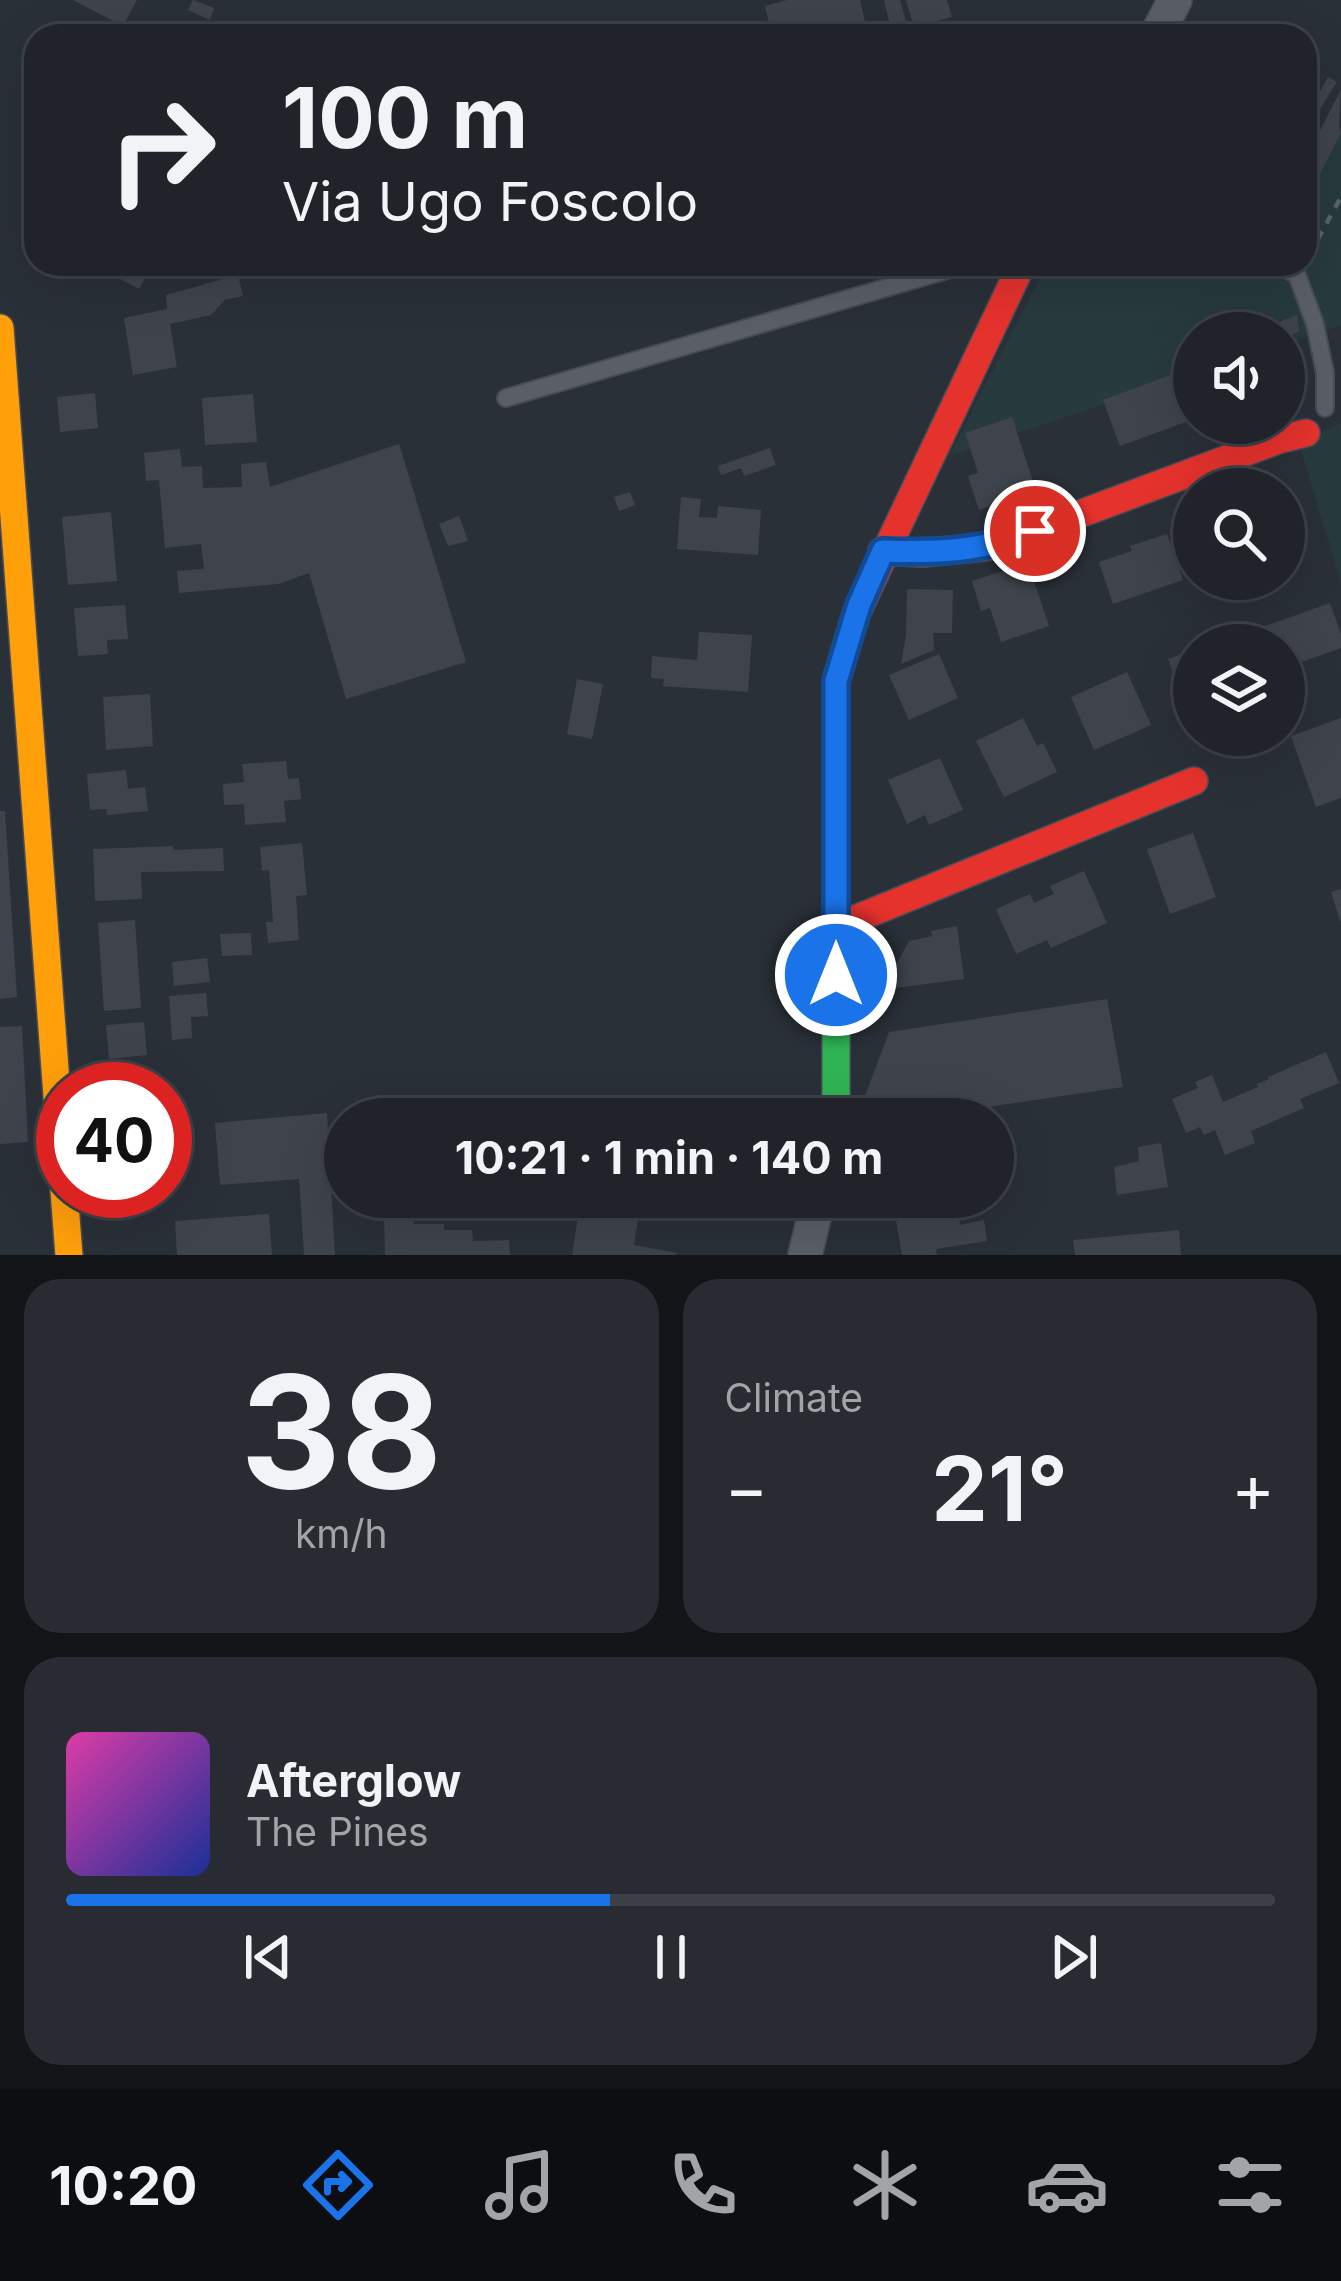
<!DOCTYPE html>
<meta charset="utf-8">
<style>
:root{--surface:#20242a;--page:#282c32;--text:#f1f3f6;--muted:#a2a4a8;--line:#3d4147;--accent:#1a73e8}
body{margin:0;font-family:Inter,sans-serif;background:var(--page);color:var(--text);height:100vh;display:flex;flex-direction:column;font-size:45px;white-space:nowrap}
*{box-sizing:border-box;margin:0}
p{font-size:39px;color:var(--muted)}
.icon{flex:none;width:66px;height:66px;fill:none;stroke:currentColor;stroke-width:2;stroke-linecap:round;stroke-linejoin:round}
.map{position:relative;height:1255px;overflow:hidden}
.panel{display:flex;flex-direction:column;gap:24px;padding:24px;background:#121417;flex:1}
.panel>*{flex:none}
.banner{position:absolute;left:24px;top:24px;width:1293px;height:252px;border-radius:36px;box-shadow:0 12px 48px #0002,0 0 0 3px var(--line);background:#20242a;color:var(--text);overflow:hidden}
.fabs{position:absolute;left:1173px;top:312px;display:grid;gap:24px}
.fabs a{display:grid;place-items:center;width:132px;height:132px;border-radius:50%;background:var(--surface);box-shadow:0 12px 48px #0002,0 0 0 3px var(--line);font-size:60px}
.speed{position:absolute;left:36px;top:1062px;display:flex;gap:24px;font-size:60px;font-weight:700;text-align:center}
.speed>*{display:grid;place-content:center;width:156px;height:156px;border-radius:50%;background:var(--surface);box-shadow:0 12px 48px #0002,0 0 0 3px var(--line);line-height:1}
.speed .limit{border:18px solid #d22;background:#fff;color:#111}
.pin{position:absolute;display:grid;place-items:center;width:102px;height:102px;color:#fff;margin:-51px;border:6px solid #fff;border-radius:50%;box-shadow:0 3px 12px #0007}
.me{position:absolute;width:132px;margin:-66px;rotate:0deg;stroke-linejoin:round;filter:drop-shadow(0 0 9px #0008)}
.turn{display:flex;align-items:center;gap:42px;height:252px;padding:0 60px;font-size:54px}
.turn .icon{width:156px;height:156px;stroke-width:2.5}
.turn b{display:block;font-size:84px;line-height:102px}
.big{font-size:90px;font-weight:700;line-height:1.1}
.panel .card{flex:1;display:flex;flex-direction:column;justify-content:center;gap:18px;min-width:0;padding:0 42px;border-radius:36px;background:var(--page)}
.panel .dial{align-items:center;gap:0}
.dial b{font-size:156px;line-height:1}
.song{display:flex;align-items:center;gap:36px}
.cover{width:144px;height:144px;border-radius:18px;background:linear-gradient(135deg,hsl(320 70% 55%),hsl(230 70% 35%))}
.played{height:12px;border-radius:6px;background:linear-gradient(90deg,var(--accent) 45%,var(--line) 45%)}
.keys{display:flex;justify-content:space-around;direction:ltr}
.heat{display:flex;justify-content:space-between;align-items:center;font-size:66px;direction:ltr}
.panel .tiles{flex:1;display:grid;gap:24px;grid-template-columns:1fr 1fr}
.card:last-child{grid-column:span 2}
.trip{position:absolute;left:324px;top:1098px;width:690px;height:120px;border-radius:60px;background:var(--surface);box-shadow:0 12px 48px #0002,0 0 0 3px var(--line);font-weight:700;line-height:120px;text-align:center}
.menu{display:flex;height:192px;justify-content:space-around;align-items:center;background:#0d0e11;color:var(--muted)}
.menu .icon{width:84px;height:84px}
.menu .on{color:var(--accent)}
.menu b{font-size:54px;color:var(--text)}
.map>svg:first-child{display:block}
</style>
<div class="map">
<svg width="1341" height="1255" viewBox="0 0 1341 1255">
<rect width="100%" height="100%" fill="#2a3038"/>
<!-- green -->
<g fill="#273a3e">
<polygon points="1341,131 1341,325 1284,344 1284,333 1194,333 1194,374 949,456 1047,264 1305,264 1305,188"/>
<polygon points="1341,423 1341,582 1299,444"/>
</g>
<!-- building -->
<g fill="#3f444c">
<polygon points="73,0 137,0 123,26"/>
<polygon points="193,0 214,8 210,20 188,10"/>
<polygon points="787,0 860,0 867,31 847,36 772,36 765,6"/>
<polygon points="884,0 900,0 908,29 892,33"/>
<polygon points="906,0 947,0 952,17 914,27"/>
<polygon points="1328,77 1337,82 1318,112 1310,110"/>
<polygon points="1341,90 1339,125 1341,133 1305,202 1305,159"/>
<polygon points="92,264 153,264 139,289"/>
<polygon points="238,275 243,296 225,300 211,315 170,324 177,367 133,375 124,318 167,309 166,295"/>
<polygon points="1297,315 1299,331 1284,339 1284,333 1249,333"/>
<polygon points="1194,350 1194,367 1186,370 1194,392 1194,419 1120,446 1103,400 1176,373 1172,358"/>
<polygon points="1284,356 1299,395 1284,400"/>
<polygon points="95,393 98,428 60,432 57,397"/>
<polygon points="253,394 257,442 205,445 202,398"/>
<polygon points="1012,417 1036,491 979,510 968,476 978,473 965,433"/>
<polygon points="399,444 466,662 346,699 309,573 278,584 179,593 177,571 204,569 201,544 165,548 159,480 146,481 144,453 180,449 182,467 202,466 203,488 242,487 241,464 266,462 270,487"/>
<polygon points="770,448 776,465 744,476 741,468 721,475 718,466"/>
<polygon points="630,492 635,505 619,511 614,497"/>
<polygon points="681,497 701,499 699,517 717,518 718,506 761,510 758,555 677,549"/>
<polygon points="1284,501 1295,531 1284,535"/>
<polygon points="111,512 117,581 68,585 62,517"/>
<polygon points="459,516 468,541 448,546 439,524"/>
<polygon points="1167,534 1183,580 1113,604 1099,562 1132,551 1130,546"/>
<polygon points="1028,563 1049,626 1001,642 990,608 981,611 972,581"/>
<polygon points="907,589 953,590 952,633 933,633 934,650 901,664 906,636"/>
<polygon points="1330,603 1341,634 1341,648 1284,668 1284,645 1211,645"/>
<polygon points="125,605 128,639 107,640 108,654 78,656 74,608"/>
<polygon points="699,632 752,635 748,692 663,686 664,679 651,678 652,656 697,660"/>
<polygon points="1194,650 1194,699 1184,703 1168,659"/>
<polygon points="939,654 958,698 909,720 889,675"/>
<polygon points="1127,672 1151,725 1094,750 1071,697"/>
<polygon points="577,679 603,684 592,739 567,734"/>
<polygon points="150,694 153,746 106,750 103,697"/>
<polygon points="1023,718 1037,746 1043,743 1057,772 1004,797 976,741"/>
<polygon points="1341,718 1341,798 1316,807 1291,736"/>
<polygon points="940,758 963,810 929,825 925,815 907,824 888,780"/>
<polygon points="286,761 288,779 299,778 301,799 284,801 286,822 245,825 244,804 224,805 223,784 244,782 242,764"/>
<polygon points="126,770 128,789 145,787 148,811 107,815 106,809 90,810 87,774"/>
<polygon points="0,811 5,811 17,997 0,999"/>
<polygon points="1193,833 1216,897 1170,914 1147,849"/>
<polygon points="302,843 307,895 296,896 299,940 268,943 266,922 273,922 269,870 262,871 260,847"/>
<polygon points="173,846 174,850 223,848 224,871 141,872 142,899 95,901 93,849"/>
<polygon points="1084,871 1107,923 1051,948 1047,940 1016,954 996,909 1030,894 1034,903 1054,894 1050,886"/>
<polygon points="1341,889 1341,921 1340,921 1331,892"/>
<polygon points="135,920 141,1008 104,1011 98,923"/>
<polygon points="957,926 964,979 880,990 876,983 875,965 897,963 909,941 932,936 931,931"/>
<polygon points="251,933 252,955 222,956 220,934"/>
<polygon points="207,958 210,982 174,986 172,962"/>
<polygon points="206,993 208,1016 191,1017 192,1038 172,1040 169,996"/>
<polygon points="1107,999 1123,1087 906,1119 902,1119 899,1095 865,1096 889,1032"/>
<polygon points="144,1022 147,1055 109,1059 106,1025"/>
<polygon points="22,1026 28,1142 0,1144 0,1027"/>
<polygon points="1326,1052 1339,1083 1300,1099 1304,1108 1251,1131 1255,1143 1225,1155 1215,1130 1204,1135 1200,1127 1186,1133 1172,1099 1198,1088 1195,1082 1212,1075 1223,1102 1258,1087 1257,1084 1269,1079 1268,1077"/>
<polygon points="141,1071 142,1089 110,1089 108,1074"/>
<polygon points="173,1102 174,1121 165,1122 165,1103"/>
<polygon points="327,1113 335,1255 304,1255 299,1179 220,1185 215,1123"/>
<polygon points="1161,1143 1168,1187 1117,1195 1114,1167 1139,1161 1138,1147"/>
<polygon points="176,1144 180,1185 165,1186 165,1145"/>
<polygon points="892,1197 975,1197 977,1207 958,1210 960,1225 984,1220 987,1241 936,1249 937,1255 902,1255"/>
<polygon points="579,1211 638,1220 634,1245 677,1253 676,1255 572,1255"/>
<polygon points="269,1214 272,1255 177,1255 175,1221"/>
<polygon points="384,1217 413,1217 414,1224 444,1224 444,1230 472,1230 473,1241 509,1240 510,1255 385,1255"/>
<polygon points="1179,1230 1181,1255 1075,1255 1073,1240"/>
</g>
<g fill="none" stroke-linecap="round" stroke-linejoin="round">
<defs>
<g id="lane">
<polyline points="1278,264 1297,275 1315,324 1325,373 1325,408"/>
<polyline points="506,398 968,264"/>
</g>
<g id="street">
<polyline points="1156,36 1175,0"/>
<polyline points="805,1255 819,1197"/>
</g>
<polyline id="fast" points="836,1119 836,681 856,614"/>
<g id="slow">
<polyline points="0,328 63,1177"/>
<polyline points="64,1191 69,1255"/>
</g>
<g id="jam">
<polyline points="882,551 923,553 994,546 1278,440 1306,433"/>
<polyline points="856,614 1022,264"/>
<polyline points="836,927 1194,781"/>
</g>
</defs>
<!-- lane casing -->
<use href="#lane" stroke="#484c55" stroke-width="20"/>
<!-- street casing -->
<use href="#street" stroke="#484c55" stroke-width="36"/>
<!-- fast casing -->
<use href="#fast" stroke="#484c55" stroke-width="30"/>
<!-- slow casing -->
<use href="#slow" stroke="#484c55" stroke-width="30"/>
<!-- jam casing -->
<use href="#jam" stroke="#484c55" stroke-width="30"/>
<!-- path -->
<polyline stroke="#5c6268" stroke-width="4.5" stroke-dasharray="9 9" stroke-linecap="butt" points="1309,255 1341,197"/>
<!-- lane -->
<use href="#lane" stroke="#5a5e66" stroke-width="16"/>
<!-- street -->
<use href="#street" stroke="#5a5e66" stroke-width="33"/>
<!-- fast -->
<use href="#fast" stroke="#30b455" stroke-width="27"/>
<!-- slow -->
<use href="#slow" stroke="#ff9f0a" stroke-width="27"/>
<!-- jam -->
<use href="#jam" stroke="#e5322d" stroke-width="27"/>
</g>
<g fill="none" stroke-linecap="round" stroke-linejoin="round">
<defs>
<path id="route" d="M836,975V681L859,605L883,551C940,553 981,551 1035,531"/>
</defs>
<!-- route casing -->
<use href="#route" stroke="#114b97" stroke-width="30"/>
<!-- route -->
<use href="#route" stroke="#1a73e8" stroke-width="21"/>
</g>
</svg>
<div class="fabs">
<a><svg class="icon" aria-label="sound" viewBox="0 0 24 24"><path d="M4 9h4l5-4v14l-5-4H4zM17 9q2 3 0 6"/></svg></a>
<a><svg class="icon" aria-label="search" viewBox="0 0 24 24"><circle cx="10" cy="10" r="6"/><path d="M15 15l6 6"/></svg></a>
<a><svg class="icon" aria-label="layers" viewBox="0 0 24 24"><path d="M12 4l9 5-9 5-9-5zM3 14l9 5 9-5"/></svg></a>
</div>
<div class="speed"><div class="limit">40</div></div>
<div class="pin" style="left:1035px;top:531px;background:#d93025"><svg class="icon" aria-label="arrive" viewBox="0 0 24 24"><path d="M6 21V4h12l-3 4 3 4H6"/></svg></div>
<svg class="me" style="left:836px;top:975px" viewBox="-20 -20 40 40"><circle r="17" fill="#1a73e8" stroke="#fff" stroke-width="3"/><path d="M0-11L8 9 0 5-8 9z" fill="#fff"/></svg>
<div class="trip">10:21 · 1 min · 140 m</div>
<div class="banner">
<div class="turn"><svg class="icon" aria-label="right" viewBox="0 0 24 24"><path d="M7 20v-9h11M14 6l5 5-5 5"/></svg><div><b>100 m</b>Via Ugo Foscolo</div></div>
</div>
</div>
<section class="panel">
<div class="tiles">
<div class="card dial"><b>38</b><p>km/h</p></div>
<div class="card"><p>Climate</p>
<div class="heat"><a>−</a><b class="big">21°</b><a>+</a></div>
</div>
<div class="card">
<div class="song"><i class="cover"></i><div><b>Afterglow</b><p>The Pines</p></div></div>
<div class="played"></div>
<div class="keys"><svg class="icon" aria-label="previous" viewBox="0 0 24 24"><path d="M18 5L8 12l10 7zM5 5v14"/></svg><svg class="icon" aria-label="pause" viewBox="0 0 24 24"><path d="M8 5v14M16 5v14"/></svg><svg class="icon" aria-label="next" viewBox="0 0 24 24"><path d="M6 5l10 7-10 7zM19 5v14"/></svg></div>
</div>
</div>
</section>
<nav class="menu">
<b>10:20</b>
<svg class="icon on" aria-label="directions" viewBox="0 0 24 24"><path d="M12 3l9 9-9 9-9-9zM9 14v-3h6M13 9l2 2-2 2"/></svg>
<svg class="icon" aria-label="music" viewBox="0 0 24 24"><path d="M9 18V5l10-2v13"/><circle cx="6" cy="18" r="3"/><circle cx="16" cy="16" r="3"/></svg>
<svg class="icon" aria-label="phone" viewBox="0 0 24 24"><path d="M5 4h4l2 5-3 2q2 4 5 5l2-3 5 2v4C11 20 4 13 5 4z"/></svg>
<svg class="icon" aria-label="climate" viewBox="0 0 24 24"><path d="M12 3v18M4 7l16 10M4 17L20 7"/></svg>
<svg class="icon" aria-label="car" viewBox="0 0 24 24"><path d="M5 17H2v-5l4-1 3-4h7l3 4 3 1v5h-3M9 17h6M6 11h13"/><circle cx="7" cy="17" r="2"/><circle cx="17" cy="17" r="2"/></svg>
<svg class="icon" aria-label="filters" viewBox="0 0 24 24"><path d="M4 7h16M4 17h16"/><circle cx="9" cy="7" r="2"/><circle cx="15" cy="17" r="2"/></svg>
</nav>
